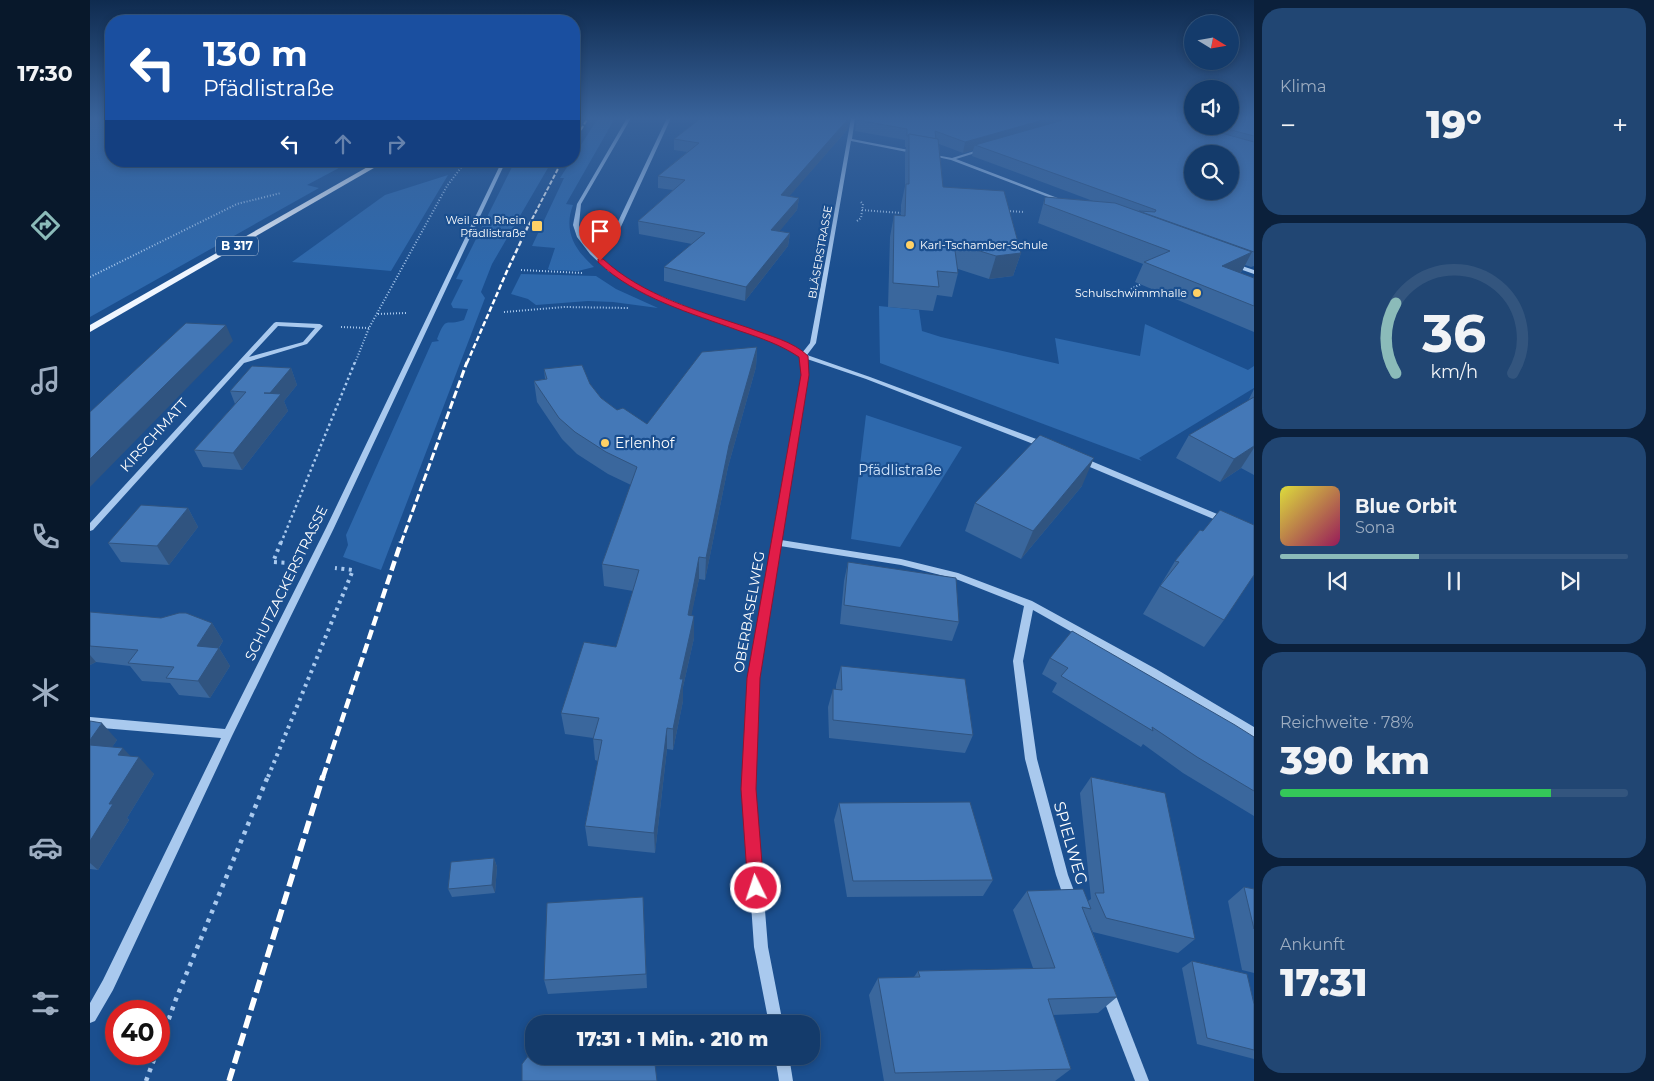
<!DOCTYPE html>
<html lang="de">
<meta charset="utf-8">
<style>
:root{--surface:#143b6b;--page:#214673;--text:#f1f3f6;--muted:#9dadc1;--line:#33557e;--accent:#8bbbb9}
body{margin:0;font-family:Montserrat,sans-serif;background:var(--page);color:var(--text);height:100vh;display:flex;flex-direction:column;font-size:19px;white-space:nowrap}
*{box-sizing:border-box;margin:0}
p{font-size:16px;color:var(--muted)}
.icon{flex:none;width:28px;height:28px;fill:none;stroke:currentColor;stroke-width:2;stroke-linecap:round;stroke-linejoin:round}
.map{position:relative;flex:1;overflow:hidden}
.drawer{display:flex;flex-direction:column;gap:8px;padding:8px;background:#0b203b;width:400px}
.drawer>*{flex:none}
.hud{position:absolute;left:15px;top:15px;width:475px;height:152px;border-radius:20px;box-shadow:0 2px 8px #0003,0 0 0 1px var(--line);background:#1a4fa0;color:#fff;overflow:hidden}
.needle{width:32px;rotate:101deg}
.controls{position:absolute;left:1094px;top:15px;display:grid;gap:10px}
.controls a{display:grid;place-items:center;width:55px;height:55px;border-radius:50%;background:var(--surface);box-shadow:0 2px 8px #0003,0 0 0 1px var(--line);font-size:25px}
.speed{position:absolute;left:15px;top:1000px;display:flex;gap:10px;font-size:25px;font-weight:700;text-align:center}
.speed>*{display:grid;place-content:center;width:65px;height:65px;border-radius:50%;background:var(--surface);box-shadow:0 2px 8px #0003,0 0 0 1px var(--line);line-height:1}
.speed .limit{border:8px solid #d22;background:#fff;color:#111}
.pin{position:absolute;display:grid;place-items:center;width:42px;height:42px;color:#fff;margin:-51px -21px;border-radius:50% 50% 50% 0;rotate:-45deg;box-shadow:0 0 5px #0007}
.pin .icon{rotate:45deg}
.me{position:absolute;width:55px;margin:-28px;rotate:356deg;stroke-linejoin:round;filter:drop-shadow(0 0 4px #0008)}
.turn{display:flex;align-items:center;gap:18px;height:105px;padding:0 15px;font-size:22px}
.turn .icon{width:65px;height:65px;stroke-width:2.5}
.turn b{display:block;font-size:35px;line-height:42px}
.lanes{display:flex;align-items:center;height:48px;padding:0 15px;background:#0003;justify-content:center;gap:25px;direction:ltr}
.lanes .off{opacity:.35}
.big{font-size:38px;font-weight:800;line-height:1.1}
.drawer .widget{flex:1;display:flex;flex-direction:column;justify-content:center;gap:8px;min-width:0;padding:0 18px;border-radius:20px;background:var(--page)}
.drawer .dial{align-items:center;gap:0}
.dial svg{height:130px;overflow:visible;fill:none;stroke:var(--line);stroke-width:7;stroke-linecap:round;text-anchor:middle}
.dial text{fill:var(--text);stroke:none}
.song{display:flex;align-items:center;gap:15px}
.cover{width:60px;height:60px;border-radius:8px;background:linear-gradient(135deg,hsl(60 70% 55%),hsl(330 70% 35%))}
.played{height:5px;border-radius:2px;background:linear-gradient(90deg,var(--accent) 40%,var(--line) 40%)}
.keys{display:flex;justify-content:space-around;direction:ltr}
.heat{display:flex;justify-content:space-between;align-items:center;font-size:28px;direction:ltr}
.charge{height:8px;border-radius:4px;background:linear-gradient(90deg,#34c759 78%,var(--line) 0)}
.trip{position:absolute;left:435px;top:1015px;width:295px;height:50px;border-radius:20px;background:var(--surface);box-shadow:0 2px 8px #0003,0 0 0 1px var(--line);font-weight:800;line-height:50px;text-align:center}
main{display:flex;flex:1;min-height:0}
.tab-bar{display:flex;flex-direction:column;width:90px;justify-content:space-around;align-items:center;background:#08182b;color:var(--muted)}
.tab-bar .icon{width:35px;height:35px}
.tab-bar .on{color:var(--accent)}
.tab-bar b{font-size:22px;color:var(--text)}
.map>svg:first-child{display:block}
</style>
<main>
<nav class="tab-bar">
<b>17:30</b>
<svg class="icon on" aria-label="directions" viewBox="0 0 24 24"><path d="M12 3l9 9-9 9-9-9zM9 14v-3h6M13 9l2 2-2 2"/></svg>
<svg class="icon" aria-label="music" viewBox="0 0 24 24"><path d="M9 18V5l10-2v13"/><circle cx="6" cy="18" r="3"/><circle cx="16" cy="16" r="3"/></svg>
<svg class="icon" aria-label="phone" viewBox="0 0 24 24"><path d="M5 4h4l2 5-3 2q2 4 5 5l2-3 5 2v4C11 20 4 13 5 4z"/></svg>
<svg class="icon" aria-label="climate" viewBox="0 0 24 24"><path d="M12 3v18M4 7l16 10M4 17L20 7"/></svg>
<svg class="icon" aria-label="car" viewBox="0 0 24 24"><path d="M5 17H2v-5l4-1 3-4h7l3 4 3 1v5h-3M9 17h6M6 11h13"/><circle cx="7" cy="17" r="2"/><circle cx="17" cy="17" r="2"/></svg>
<svg class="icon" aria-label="filters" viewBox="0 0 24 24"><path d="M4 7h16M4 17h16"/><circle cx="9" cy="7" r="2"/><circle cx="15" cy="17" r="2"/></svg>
</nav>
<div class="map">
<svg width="1164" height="1081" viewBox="0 0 1164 1081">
<rect width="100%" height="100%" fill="#1b4f8f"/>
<!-- green -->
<g fill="#2e69ad">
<polygon points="0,118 21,118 21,161 262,161 217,185 229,188 0,317"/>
<path d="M508,118H525L476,204L483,205C473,231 485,250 504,267L488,271L460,270L458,269L465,248L442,246L474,178H470L481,161H484V156Z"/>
<path d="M425,161H462L402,264L391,292L395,298L291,570L253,557L258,545L256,535L342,342L349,341L347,339C357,314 355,327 374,320L378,309L363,308L361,304L373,280L366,279Z"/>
<polygon points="358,175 301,271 202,262 295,195"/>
<polygon points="431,274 506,276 526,289 568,308 523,302 498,301 446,305 438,299 421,294"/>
<polygon points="789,306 829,310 832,331 851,337 969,364 965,338 1050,356 1055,324 1158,370 1164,366 1164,388 1049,458 1052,461 790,363"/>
<polygon points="776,415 872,447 810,547 761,539"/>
</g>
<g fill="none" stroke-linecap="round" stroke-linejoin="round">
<!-- path-far3 -->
<g stroke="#a9c9ee" stroke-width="2" stroke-dasharray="1 2" stroke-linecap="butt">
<polyline points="772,210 811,213"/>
<polyline points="917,211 935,212"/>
<polyline points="767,221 771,218 773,204 770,201"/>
<polyline points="431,270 492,273"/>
<polyline points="0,277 147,204 191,193"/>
<polyline points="1041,289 1051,284"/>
<polyline points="414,312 474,307 538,308"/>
<polyline points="288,314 316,313"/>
<polyline points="251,327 279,328"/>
<polyline points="265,363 279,328 357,186 376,161"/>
</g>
<!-- path-far2 -->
<polyline stroke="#a9c9ee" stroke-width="2.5" stroke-dasharray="2.5 3" stroke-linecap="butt" points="191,543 265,362"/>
<!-- path-far1 -->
<g stroke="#a9c9ee" stroke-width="4" stroke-dasharray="3 4.5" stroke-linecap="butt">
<polyline points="191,542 183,562 199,563"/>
<polyline points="178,777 263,570 245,568"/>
</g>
<!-- path -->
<g stroke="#a9c9ee" stroke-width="4.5" stroke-dasharray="4 5.5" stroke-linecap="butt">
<polyline points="69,1046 86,999 178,776"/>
<polyline points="56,1081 66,1054"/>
</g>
<!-- minor -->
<g fill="#a9c9ee" fill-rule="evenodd">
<polygon points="537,118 541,118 491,204 489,225 492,236 503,250 518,243 577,118 581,118 523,244 506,253 522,269 554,289 602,309 698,344 712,353 720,343 740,237 761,118 765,118 762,139 829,152 827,154 761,141 726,343 717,355 780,377 957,443 958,445 957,447 951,447 776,379 717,359 718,375 691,540 811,559 868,573 942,601 1066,669 1164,727 1164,738 1058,675 943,610 933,661 947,759 978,875 987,899 986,904 981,905 976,904 966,875 935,759 923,661 934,606 866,579 811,565 690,546 668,678 665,789 678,947 693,1024 679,1024 664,947 653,789 658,678 712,375 710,357 694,346 598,311 550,291 518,271 500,254 487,237 483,225 487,204"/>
<polygon points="891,149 895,150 866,159 978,202 974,203 861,160 838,155 840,154 862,158"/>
<polygon points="412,161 416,161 244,528 142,736 23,990 5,1021 0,1023 0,1003 13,980 131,738 0,727 0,717 135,729 236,528"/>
<polygon points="1143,263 1164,270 1164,274 1141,266 1141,264"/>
<path d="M186,322L230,324L233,326L217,344L154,363L3,530L0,531V523L184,323ZM188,326L225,328L213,342L159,357Z"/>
<polygon points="988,458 994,458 1139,519 1140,521 1139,523 1133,523 988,462 987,460"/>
<polygon points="1018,986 1023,988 1059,1081 1045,1081 1011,993 1013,988"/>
<polygon points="685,1056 699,1056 703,1081 689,1081"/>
</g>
<!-- major -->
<polygon fill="#f0f6ff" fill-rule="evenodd" points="288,161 296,161 0,332 0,325"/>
<!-- rail-far4 -->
<g stroke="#fff" stroke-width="2" stroke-dasharray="4.5 2" stroke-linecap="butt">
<polyline points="484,141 498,118"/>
<polyline points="439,225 472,161"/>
</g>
<!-- rail-far3 -->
<polyline stroke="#fff" stroke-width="2.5" stroke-dasharray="5.5 2.5" stroke-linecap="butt" points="377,363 417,271 439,224"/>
<!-- rail-far2 -->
<polyline stroke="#fff" stroke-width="3" stroke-dasharray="8 3" stroke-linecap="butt" points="311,543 377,362"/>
<!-- rail-far1 -->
<polyline stroke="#fff" stroke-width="4.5" stroke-dasharray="10 4.5" stroke-linecap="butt" points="233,777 311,542"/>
<!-- rail -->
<polyline stroke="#fff" stroke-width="5.5" stroke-dasharray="13 5.5" stroke-linecap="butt" points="139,1081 233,776"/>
</g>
<!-- wall -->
<g fill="#3a679d">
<polygon points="597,118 760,118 757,130 699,196 709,198 707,210 689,231 700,233 698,246 655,301 574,281 574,267 602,244 549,234 548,221 583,190 568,188 568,176 597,152 584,150 584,139 608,120"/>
<polygon points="766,118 1102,118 1102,126 1140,126 1164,118 1164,266 1161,267 1155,265 1152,271 1150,273 1164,278 1164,332 1045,282 1053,264 948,223 955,197 1003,201 882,156 883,150 873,153 849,144 853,187 931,253 923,276 899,279 868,269 868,273 862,297 847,295 843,311 798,307 800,237 804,215 811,215 811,205 815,186 815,153 816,147 815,147 815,140 765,131 767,118"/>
<polygon points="667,347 666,367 638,467 615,580 609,579 601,615 604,638 593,687 593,701 583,750 577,749 565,853 498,846 495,826 508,761 505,760 503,738 475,734 471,713 526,647 543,591 514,586 512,564 541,485 518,474 487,454 472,439 447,402 444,381 455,379 454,369 500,384 511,398 527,410 557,424"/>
<polygon points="201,368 207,385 194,401 198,411 152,470 113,467 104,450 145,404 140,391"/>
<polygon points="1164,389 1164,475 1151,468 1130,482 1086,458 1099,435 1158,401"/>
<polygon points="992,486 931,559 875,531 885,503"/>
<polygon points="98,508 108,527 79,565 31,562 18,543"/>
<polygon points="1110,530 1134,620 1114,647 1053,614 1085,561"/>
<polygon points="758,562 869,622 862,641 750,624 754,581"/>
<polygon points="0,612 122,623 133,641 129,648 140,666 120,698 89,695 80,683 52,681 40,666 6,662 0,665"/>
<polygon points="960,658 1164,737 1164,816 1093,773 1053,744 1051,747 962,692 967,683 952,674"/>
<polygon points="751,666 883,735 875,753 739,738 738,707 743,689 746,689 746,685"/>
<polygon points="0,721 27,740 22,747 41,757 64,774 37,818 39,820 8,870 0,869"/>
<polygon points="1001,777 1105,939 1088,953 1003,932 996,915 1027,997 1008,1013 963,1015 981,1069 965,1081 794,1081 779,995 788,978 824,977 828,971 943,968 923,910 937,891 998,901 1001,899 990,793"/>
<polygon points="749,803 903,880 893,896 757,897 744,820"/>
<polygon points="404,858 407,867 405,893 362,897 358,889"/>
<polygon points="1154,887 1164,889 1164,973 1152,970 1138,901"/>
<polygon points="553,897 557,988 458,994 454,980"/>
<polygon points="1102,961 1164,1004 1164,1059 1107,1044 1092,968"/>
</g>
<!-- shaded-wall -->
<g fill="#305480">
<polygon points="759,118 760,118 757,130 690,207 691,195"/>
<polygon points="960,118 994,118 885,145 883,150 873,153 875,142"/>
<polygon points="709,198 707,210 680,243 681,230"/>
<polygon points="700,233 698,246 655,301 656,287"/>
<polygon points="1162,252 1152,271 1122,286 1132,266"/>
<polygon points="931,253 923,276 899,279 906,256"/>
<polygon points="136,325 143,341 0,487 0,459"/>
<polygon points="667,347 666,367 638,467 615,580 616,558 639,445"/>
<polygon points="201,368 207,385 194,401 198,411 152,470 143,453 180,393"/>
<polygon points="1164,446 1164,448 1151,468 1130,482 1144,459"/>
<polygon points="1004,458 992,486 931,559 943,531"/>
<polygon points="98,508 108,527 79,565 67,546"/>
<polygon points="609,557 609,579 597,637 598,615"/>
<polygon points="604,616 604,638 593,687 593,701 583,750 583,729 590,679"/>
<polygon points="122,623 133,641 126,652 129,648 140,666 120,698 108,681 107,646"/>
<polygon points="0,655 6,662 0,665"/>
<polygon points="12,723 27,740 12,762 0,749 0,740"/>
<polygon points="577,728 577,749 565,853 564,833"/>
<polygon points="33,748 46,762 49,757 64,774 37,818 39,820 8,870 0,863 0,841 28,755"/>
<polygon points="404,858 407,867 405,893 402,885"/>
</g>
<!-- building -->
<g fill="#4478b7" stroke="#305480" fill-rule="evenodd">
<polygon points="611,118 759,118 691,195 709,198 681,230 700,233 656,287 574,267 615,233 548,221 595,180 568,176 609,143 584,139"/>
<polygon points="767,118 960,118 875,142 845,131 846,139 819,134 818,136 817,136 817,129 767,120"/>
<path d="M980,118H1075L1102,125V126H1106L1164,142V252L1049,211L1065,212L1066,210L885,145ZM1102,154H1140V191H1102Z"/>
<polygon points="1095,118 1102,118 1102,120"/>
<polygon points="1140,118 1164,118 1164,136 1126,126 1140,126"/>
<polygon points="819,134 848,139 853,187 914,191 931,253 906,256 864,243 868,273 847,271 849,287 803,283 804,215 815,216 816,184 819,184"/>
<polygon points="955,197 1025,203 1162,252 1132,266 1164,278 1164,306 1054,262 1080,251 954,204"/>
<polygon points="96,323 136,325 0,459 0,412"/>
<polygon points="667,347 639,445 616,558 609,557 598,615 604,616 590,679 593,679 583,729 577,728 564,833 495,826 512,740 503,739 509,718 471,713 494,642 526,647 549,570 512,564 547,467 516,452 485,432 469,418 444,381 457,379 454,369 492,365 500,384 511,398 527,410 533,408 557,424 612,352"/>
<polygon points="162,366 201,368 180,393 174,393 191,394 143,453 104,450 156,392 140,391"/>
<polygon points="1164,397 1164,446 1144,459 1099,435"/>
<polygon points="950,435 1004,458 943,531 885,503"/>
<polygon points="51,505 98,508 67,546 18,543"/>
<polygon points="1130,510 1164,525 1164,575 1134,620 1070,586 1089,562 1085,561 1110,530 1113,531"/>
<polygon points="758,562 866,578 869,622 754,605"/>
<polygon points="0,612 71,618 89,613 96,613 122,623 107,646 129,648 108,681 76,678 84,667 38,663 48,650 0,646"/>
<polygon points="982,631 1145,725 1164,737 1164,791 1107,757 1062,727 1063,731 971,676 978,668 960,658"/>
<polygon points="751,666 875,679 883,735 743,720 743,689 752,690"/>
<polygon points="0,721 12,723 0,740"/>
<polygon points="0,745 33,748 28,755 49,757 19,804 23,804 0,841"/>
<polygon points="1001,777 1075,793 1105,939 1016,918 1005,893 1014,893"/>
<polygon points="880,802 903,880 763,881 749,803"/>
<polygon points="404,858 402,885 358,889 361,862"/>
<polygon points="1154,887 1164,889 1164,929"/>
<polygon points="993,889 1001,909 992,907 1027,997 958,999 981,1069 805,1073 788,978 830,977 828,971 965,968 937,891"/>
<polygon points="553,897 556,974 454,980 457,903"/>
<polygon points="1102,961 1157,974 1164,1004 1164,1050 1117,1038"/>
<polygon points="444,1050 444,1056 564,1056 567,1081 432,1081 432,1064 442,1051"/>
</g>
<!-- sky -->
<linearGradient id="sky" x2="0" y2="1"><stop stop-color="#0f2b4f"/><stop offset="0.44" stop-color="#39639b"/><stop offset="1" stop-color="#39639b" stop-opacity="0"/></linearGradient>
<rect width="1164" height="269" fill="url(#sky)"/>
<!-- route -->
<path fill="#e11d48" stroke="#92132f" d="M508,259H513C553,296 609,311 659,328C679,336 703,341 718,356L719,375L670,678L666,789L674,888L672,894L666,896L660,894L658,888L651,789L657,678L711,375L709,357C691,345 671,338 650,331C601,313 546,298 508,262Z"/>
<!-- markers -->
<g fill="#ffd166" stroke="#1b4f8f" stroke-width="2">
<rect x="441" y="220" width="12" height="12" rx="2.5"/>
<circle cx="820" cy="245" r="5"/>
<circle cx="1107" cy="293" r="5"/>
<circle cx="515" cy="443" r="5"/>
</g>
<g text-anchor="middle" stroke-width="4.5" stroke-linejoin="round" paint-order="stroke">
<!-- far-poi labels -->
<g font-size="11" fill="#fff" stroke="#1b4f8f" text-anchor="end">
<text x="436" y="224">Weil am Rhein<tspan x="436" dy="13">Pfädlistraße</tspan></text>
<text x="830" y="249" text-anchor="start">Karl-Tschamber-Schule</text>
<text x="1097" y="297">Schulschwimmhalle</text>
</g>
<!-- far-street labels -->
<g font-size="11" fill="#fff" stroke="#1b4f8f">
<text transform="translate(730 252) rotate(-80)" y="4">BLÄSERSTRASSE</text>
</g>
<!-- shield labels -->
<rect fill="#1b4f8f" stroke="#bbcadd" stroke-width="1" x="126" y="236.5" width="42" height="19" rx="4"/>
<g font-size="12" font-weight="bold" fill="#fff">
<text x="147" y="250">B 317</text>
</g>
<!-- street labels -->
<g font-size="14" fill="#fff" stroke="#1b4f8f">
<text transform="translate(64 435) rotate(-48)" y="5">KIRSCHMATT</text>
<text transform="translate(196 583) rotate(-64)" y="5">SCHUTZACKERSTRASSE</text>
<text transform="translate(659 612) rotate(-80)" y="5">OBERBASELWEG</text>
</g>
<!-- poi labels -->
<g font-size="14" fill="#fff" stroke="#1b4f8f" text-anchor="start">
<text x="525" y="448">Erlenhof</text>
</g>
<!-- park labels -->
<g font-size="14" fill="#cfe3fa" stroke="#1b4f8f">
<text x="810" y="475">Pfädlistraße</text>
</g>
<!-- near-street labels -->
<g font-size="16" fill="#fff" stroke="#1b4f8f">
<text transform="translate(981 843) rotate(74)" y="6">SPIELWEG</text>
</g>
</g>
</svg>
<div class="controls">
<a><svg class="needle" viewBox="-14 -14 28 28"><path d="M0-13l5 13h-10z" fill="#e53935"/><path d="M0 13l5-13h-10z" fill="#9dadc1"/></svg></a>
<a><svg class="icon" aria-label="sound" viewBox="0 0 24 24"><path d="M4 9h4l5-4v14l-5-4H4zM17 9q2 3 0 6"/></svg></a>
<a><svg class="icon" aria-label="search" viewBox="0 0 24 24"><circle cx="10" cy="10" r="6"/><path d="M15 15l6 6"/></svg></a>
</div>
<div class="speed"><div class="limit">40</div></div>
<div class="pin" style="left:510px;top:261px;background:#d93025"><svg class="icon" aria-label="arrive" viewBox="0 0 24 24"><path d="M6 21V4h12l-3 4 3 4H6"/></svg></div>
<svg class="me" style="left:666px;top:888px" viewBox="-20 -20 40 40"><circle r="17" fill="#e11d48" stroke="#fff" stroke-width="3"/><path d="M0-11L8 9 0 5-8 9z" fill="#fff"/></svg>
<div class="trip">17:31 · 1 Min. · 210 m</div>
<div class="hud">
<div class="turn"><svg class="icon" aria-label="left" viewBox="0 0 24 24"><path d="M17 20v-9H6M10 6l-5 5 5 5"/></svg><div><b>130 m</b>Pfädlistraße</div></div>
<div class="lanes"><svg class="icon" aria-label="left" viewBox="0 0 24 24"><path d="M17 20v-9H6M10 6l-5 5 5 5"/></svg><svg class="icon off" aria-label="ahead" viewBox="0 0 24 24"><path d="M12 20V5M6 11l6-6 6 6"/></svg><svg class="icon off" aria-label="right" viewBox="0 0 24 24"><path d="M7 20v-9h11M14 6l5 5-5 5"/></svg></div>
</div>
</div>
<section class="drawer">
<div class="widget"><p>Klima</p>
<div class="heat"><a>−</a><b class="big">19°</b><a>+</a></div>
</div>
<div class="widget dial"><svg viewBox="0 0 100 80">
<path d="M14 69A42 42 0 1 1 86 69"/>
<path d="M14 69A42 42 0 0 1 14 26" stroke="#8bbbb9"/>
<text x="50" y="56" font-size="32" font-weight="700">36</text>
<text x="50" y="72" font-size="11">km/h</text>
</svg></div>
<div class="widget">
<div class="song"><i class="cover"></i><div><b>Blue Orbit</b><p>Sona</p></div></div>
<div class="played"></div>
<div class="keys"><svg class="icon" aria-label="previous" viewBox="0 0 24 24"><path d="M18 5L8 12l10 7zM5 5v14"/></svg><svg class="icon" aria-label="pause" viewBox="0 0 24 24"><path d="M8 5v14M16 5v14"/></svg><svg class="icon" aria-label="next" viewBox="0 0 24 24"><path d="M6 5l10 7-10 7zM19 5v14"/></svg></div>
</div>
<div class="widget"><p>Reichweite · 78%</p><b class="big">390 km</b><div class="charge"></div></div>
<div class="widget"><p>Ankunft</p><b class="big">17:31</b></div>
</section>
</main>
